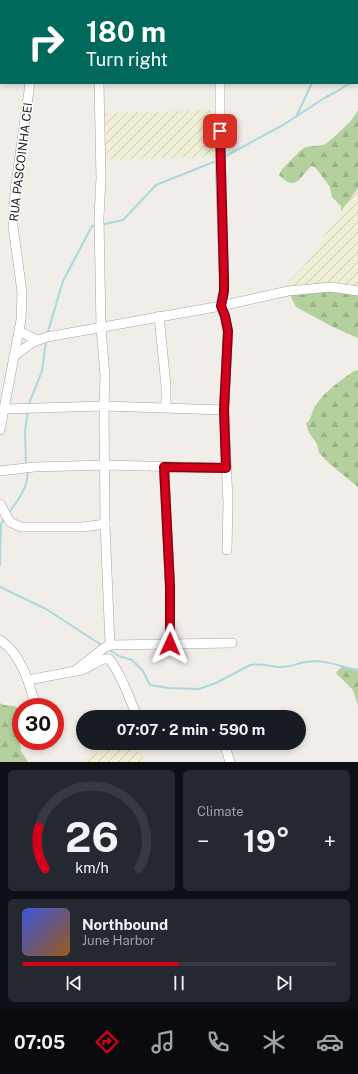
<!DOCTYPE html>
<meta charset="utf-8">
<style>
:root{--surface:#171b24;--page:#242831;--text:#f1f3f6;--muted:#9ea1a6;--line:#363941;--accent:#d2011c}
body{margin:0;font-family:"Public Sans",sans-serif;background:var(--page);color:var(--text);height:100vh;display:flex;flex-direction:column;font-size:15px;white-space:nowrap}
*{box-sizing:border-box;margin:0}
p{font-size:13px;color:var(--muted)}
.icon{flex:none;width:22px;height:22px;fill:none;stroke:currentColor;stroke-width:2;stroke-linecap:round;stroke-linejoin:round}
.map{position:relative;height:762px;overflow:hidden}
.side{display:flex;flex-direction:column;gap:8px;padding:8px;background:#0d0f14;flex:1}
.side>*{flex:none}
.top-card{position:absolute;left:0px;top:0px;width:358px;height:84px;box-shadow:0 2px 6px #0003;background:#00695c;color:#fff;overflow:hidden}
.speed{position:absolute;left:12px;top:698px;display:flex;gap:8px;font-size:20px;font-weight:700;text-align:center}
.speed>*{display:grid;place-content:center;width:52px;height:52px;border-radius:50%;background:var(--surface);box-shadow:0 2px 6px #0003;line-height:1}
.speed .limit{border:6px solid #d22;background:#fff;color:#111}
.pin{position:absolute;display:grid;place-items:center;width:34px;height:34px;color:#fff;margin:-17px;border-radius:8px;box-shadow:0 2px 6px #0006}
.me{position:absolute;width:44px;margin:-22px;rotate:1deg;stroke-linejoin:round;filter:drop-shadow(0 0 3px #0008)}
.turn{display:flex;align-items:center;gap:14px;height:84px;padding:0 20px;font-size:18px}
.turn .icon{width:52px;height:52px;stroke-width:2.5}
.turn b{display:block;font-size:28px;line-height:34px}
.big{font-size:30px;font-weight:700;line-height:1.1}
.side .tile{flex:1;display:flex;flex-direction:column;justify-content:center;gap:6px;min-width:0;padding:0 14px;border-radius:6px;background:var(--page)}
.side .dial{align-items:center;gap:0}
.dial svg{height:104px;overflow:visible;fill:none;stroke:var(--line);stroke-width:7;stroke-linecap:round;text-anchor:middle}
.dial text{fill:var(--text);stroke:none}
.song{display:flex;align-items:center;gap:12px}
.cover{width:48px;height:48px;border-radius:6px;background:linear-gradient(135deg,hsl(230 70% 55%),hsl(30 70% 35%))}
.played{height:4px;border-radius:2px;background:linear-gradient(90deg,var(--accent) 50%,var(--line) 50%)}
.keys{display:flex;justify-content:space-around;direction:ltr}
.heat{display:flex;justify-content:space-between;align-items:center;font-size:22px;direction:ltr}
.side .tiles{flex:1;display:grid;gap:8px;grid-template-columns:1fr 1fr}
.tile:last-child{grid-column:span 2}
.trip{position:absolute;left:76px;top:710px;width:230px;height:40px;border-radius:20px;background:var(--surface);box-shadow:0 2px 6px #0003;font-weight:700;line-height:40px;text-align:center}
.dock{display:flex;height:64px;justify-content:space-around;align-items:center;background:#090b0e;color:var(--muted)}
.dock .icon{width:28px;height:28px}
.dock .selected{color:var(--accent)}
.dock b{font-size:18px;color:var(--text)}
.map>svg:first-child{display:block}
</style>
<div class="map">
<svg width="358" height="762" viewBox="0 0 358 762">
<defs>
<pattern id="farmland-furrows" width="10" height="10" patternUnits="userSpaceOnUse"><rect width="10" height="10" fill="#f0eed4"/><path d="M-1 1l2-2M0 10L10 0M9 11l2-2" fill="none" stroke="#ceccb6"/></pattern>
<pattern id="forest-firs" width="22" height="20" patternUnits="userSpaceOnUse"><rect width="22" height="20" fill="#b3d09d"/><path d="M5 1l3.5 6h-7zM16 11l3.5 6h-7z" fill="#9ab287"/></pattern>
</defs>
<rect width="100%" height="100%" fill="#f1ede8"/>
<!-- farmland -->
<g fill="url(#farmland-furrows)">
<polygon points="218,110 216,159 208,157 105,160 103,159 104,113"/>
<polygon points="358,188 358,288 294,288 290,295 288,289 288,282 305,265 341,211"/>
<polygon points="125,747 134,749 143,756 147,762 77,762 101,751"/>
</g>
<!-- forest -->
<g fill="url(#forest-firs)">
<polygon points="358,110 358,188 341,211 341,206 332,197 330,187 315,167 311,166 299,180 294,183 287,182 279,175 282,169 300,151 306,147 324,145 332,139 351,121"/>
<polygon points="294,288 358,288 358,338 333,327 296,307 290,295"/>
<path d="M358,370V487L331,465L319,453L317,444L309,433L306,424C314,416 310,413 316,405C325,391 340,381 354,371Z"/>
<polygon points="342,666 358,669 358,705 353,690 336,673"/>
<path d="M0,703C5,707 13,704 18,708V722L21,751L28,762H0Z"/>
</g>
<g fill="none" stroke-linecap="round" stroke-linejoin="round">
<!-- stream -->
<g stroke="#a9d9de" stroke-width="2">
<polyline points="297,0 297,1"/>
<polyline points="357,79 358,79"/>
<polyline points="296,117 312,83"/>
<polyline points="222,158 283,125 326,97 336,92 350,83"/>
<polyline points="101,225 123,220 156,185 216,161"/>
<polyline points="47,335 63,281 92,226 97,225"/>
<polyline points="28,406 42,371 46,341"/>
<polyline points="26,465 25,431 28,410"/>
<path d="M8,514C17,501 30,486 27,470"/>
<polyline points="0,565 1,524 4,519"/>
<polyline points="0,587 46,609 103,646"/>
<path d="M108,649L119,656L132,660L143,671L150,685L169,688L199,689L216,683L250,665C261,663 271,667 282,667C290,667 298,663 306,662C324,659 341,666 358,671"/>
</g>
<defs>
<g id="minor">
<polyline points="65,0 69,1"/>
<polyline points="33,1 33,0"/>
<polyline points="99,83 101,178 99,217 101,328 105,376 104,406 105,524 110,645 232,643"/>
<polyline points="220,83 220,163 224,279 224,291 221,306 225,316 228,331 224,410 228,503 227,550"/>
<polyline points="159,316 166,386 166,407"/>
<polyline points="19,331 37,340"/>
<polyline points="14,356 33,342 47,337 221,306 288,291 331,287 358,291"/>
<polyline points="5,409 104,406 224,410"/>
<polyline points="0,430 21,320 22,292 13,226 15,191 30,83"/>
<polyline points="164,467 170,587 170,644"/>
<polyline points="0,471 34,467 105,465 226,468"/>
<polyline points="0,504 10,522 21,527 84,527 105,524"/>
<path d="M0,640C22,655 29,683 36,707"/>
<polyline points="76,670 104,648 110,645"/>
<path d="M28,680L81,670C91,668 100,657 109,659C120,671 131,701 137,717"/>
<polyline points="224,743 230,762"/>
</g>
</defs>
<!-- minor casing -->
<use href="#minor" stroke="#a5a5a5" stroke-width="10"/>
<!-- minor -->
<use href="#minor" stroke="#fff" stroke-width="9"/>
</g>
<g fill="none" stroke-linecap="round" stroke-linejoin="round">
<defs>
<polyline id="route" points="170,644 170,586 164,467 226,468 224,410 228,331 225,316 221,306 224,291 224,279 220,131"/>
</defs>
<!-- route casing -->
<use href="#route" stroke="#880112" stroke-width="10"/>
<!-- route -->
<use href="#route" stroke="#d2011c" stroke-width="7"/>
</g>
<g text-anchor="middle" stroke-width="3" stroke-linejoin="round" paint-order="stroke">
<!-- street labels -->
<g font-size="12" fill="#212121" stroke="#fff">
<text transform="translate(21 162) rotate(-83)" y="4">RUA PASCOINHA CEI</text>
</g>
</g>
</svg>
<div class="speed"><div class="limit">30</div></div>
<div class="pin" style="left:220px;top:131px;background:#d93025"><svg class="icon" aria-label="arrive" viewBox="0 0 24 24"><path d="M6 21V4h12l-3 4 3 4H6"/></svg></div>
<svg class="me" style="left:170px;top:644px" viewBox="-20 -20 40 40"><path d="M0-17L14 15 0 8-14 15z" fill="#d2011c" stroke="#fff" stroke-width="4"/></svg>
<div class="trip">07:07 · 2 min · 590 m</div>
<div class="top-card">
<div class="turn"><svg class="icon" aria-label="right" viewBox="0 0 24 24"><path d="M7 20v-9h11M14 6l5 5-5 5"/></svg><div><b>180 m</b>Turn right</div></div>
</div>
</div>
<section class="side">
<div class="tiles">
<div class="tile dial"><svg viewBox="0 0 100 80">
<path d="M14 69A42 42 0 1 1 86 69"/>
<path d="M14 69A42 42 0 0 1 9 37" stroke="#d2011c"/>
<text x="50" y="56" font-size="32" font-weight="700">26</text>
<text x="50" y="72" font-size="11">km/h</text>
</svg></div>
<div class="tile"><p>Climate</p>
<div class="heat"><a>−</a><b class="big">19°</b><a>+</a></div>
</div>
<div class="tile">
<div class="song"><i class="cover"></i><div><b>Northbound</b><p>June Harbor</p></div></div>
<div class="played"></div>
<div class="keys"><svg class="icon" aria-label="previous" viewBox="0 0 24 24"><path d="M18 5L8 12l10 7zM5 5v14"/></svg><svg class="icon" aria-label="pause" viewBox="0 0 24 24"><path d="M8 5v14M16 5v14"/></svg><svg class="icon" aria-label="next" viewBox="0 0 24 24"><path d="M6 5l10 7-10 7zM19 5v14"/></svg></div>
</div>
</div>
</section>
<nav class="dock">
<b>07:05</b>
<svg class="icon selected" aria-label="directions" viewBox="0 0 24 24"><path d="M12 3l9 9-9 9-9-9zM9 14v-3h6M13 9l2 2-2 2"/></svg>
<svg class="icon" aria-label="music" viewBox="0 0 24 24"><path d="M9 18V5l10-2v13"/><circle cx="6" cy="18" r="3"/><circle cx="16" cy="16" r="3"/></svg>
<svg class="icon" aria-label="phone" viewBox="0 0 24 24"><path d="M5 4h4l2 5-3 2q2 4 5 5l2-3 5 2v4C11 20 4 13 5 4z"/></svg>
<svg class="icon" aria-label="climate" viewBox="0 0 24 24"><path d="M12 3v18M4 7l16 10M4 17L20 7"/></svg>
<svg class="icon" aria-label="car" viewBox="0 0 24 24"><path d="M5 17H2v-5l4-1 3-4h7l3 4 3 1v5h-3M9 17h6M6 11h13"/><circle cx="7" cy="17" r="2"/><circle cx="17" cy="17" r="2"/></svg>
</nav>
